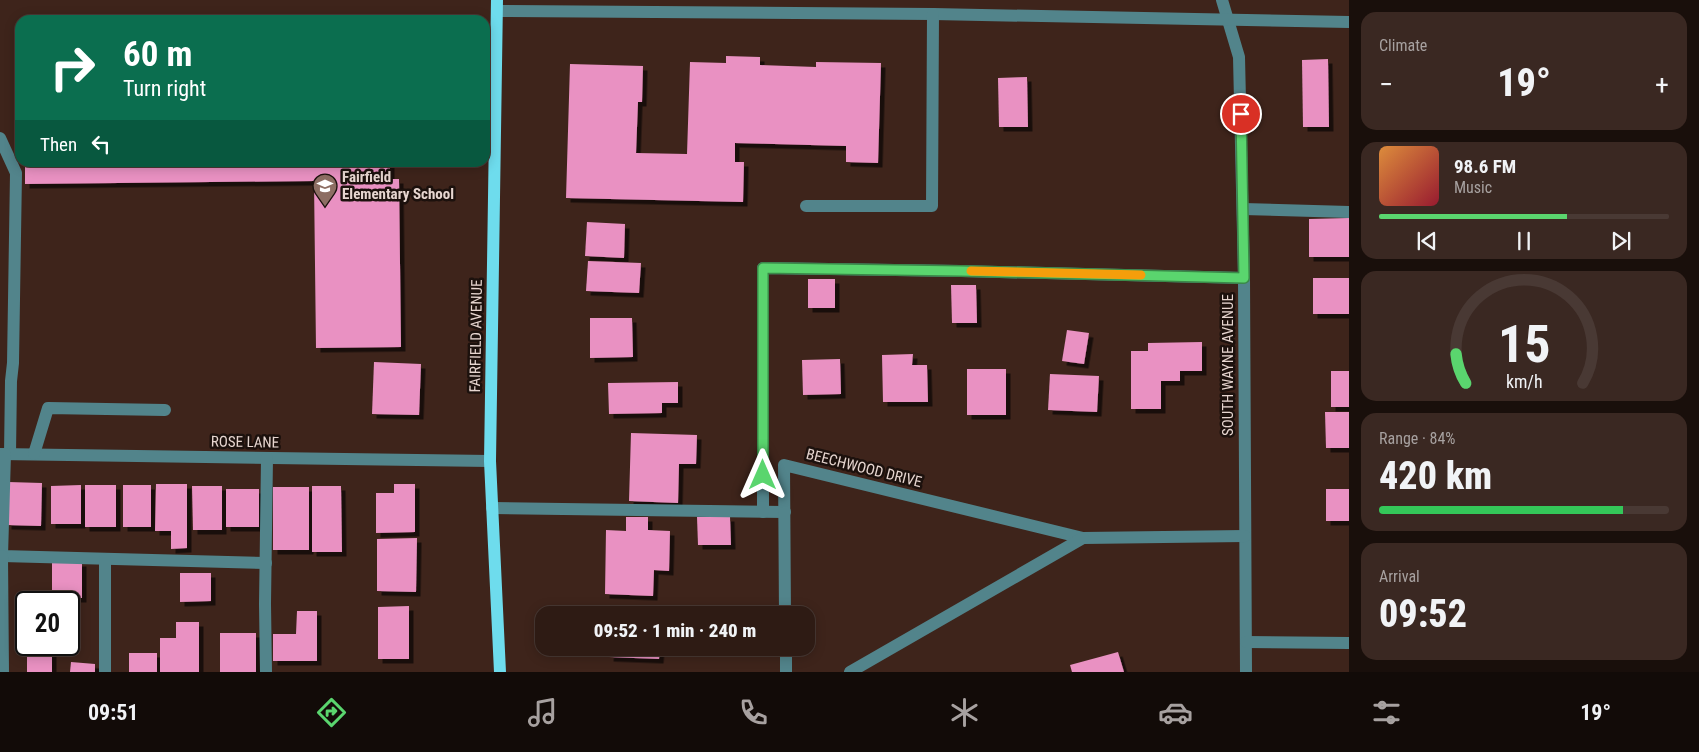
<!DOCTYPE html>
<meta charset="utf-8">
<style>
:root{--surface:#2e1b14;--page:#3a2822;--text:#f1f3f6;--muted:#a7a1a0;--line:#493934;--accent:#5ad56e}
body{margin:0;font-family:"Roboto Condensed",sans-serif;background:var(--page);color:var(--text);height:100vh;display:flex;flex-direction:column;font-size:19px;white-space:nowrap}
*{box-sizing:border-box;margin:0}
p{font-size:16px;color:var(--muted)}
.icon{flex:none;width:28px;height:28px;fill:none;stroke:currentColor;stroke-width:2;stroke-linecap:round;stroke-linejoin:round}
.map{position:relative;flex:1;overflow:hidden}
.drawer{display:flex;flex-direction:column;gap:12px;padding:12px;background:#190f0b;width:350px}
.drawer>*{flex:none}
.hud{position:absolute;left:15px;top:15px;width:475px;height:152px;border-radius:15px;box-shadow:0 2px 12px #0003,0 0 0 1px var(--line);background:#0b6e4f;color:#fff;overflow:hidden}
.speed{position:absolute;left:15px;top:591px;display:flex;gap:10px;font-size:25px;font-weight:700;text-align:center}
.speed>*{display:grid;place-content:center;width:65px;height:65px;border-radius:50%;background:var(--surface);box-shadow:0 2px 12px #0003,0 0 0 1px var(--line);line-height:1}
.speed .limit{border:2px solid #111;border-radius:8px;background:#fff;color:#111}
.pin{position:absolute;display:grid;place-items:center;width:42px;height:42px;color:#fff;margin:-21px;border:2px solid #fff;border-radius:50%;box-shadow:0 1px 5px #0007}
.me{position:absolute;width:55px;margin:-28px;rotate:0deg;stroke-linejoin:round;filter:drop-shadow(0 0 4px #0008)}
.turn{display:flex;align-items:center;gap:18px;height:105px;padding:0 25px;font-size:22px}
.turn .icon{width:65px;height:65px;stroke-width:2.5}
.turn b{display:block;font-size:35px;line-height:42px}
.then{display:flex;align-items:center;height:48px;padding:0 25px;background:#0003;gap:10px;font-size:19px}
.big{font-size:38px;font-weight:800;line-height:1.1}
.drawer .card{flex:1;display:flex;flex-direction:column;justify-content:center;gap:8px;min-width:0;padding:0 18px;border-radius:15px;background:var(--page)}
.drawer .dial{align-items:center;gap:0}
.dial svg{height:130px;overflow:visible;fill:none;stroke:var(--line);stroke-width:7;stroke-linecap:round;text-anchor:middle}
.dial text{fill:var(--text);stroke:none}
.song{display:flex;align-items:center;gap:15px}
.cover{width:60px;height:60px;border-radius:8px;background:linear-gradient(135deg,hsl(30 70% 55%),hsl(350 70% 35%))}
.played{height:5px;border-radius:2px;background:linear-gradient(90deg,var(--accent) 65%,var(--line) 65%)}
.keys{display:flex;justify-content:space-around;direction:ltr}
.heat{display:flex;justify-content:space-between;align-items:center;font-size:28px;direction:ltr}
.charge{height:8px;border-radius:4px;background:linear-gradient(90deg,#34c759 84%,var(--line) 0)}
.trip{position:absolute;left:535px;top:606px;width:280px;height:50px;border-radius:15px;background:var(--surface);box-shadow:0 2px 12px #0003,0 0 0 1px var(--line);font-weight:800;line-height:50px;text-align:center}
.dock{display:flex;height:80px;justify-content:space-around;align-items:center;background:#120b08;color:var(--muted)}
.dock .icon{width:35px;height:35px}
.dock .current{color:var(--accent)}
.dock b{font-size:22px;color:var(--text)}
main{display:flex;flex:1;min-height:0}
.map>svg:first-child{display:block}
</style>
<main>
<div class="map">
<svg width="1349" height="672" viewBox="0 0 1349 672">
<defs>
<filter id="shadow"><feDropShadow dx="4.5" dy="4.5" stdDeviation="0" flood-color="#0009"/></filter>
</defs>
<rect width="100%" height="100%" fill="#3e241b"/>
<!-- building -->
<g fill="#e991c2" filter="url(#shadow)">
<polygon points="17,47 20,47 20,116 18,116"/>
<polygon points="726,56 760,57 760,65 816,67 816,62 881,63 878,163 846,162 846,146 735,143 735,162 744,162 743,202 566,198 570,64 643,66 642,102 638,102 636,153 687,154 690,62 726,63"/>
<polygon points="1328,59 1329,127 1303,127 1302,60"/>
<polygon points="1027,77 1028,127 999,127 998,78"/>
<polygon points="57,162 390,162 390,179 399,179 401,347 316,348 314,181 25,184 25,165 57,164"/>
<polygon points="1349,218 1349,257 1309,257 1309,219"/>
<polygon points="587,222 625,224 624,258 585,256"/>
<polygon points="588,261 641,263 639,293 586,291"/>
<rect x="1313" y="278" width="36" height="36"/>
<rect x="808" y="279" width="27" height="29"/>
<polygon points="951,285 976,285 977,323 952,323"/>
<polygon points="590,318 632,318 633,357 590,358"/>
<polygon points="1067,330 1089,333 1084,364 1062,361"/>
<polygon points="1202,342 1202,371 1180,371 1180,381 1161,381 1161,409 1131,409 1131,351 1148,351 1148,343"/>
<polygon points="913,354 912,365 927,365 928,402 883,402 882,355"/>
<polygon points="840,359 841,394 803,395 802,360"/>
<polygon points="374,362 421,364 419,415 372,414"/>
<rect x="967" y="369" width="39" height="46"/>
<rect x="1331" y="371" width="18" height="36"/>
<polygon points="1050,374 1099,376 1097,412 1048,410"/>
<polygon points="678,382 678,403 662,403 662,413 609,414 608,383"/>
<polygon points="1325,412 1349,412 1349,448 1326,448"/>
<polygon points="631,433 697,435 696,464 679,464 678,503 629,501"/>
<polygon points="8,482 42,483 41,526 7,525"/>
<polygon points="156,484 187,484 187,548 171,549 171,531 155,531"/>
<polygon points="394,484 415,484 415,532 376,533 376,493 394,493"/>
<polygon points="81,485 81,524 51,524 51,486"/>
<rect x="85" y="485" width="31" height="42"/>
<rect x="123" y="485" width="28" height="42"/>
<polygon points="192,486 222,486 222,530 193,530"/>
<polygon points="312,486 341,486 342,552 312,552"/>
<rect x="273" y="487" width="36" height="63"/>
<rect x="226" y="489" width="33" height="38"/>
<rect x="1326" y="489" width="23" height="32"/>
<polygon points="626,517 648,517 648,530 670,531 669,571 654,570 653,596 605,594 606,530 626,531"/>
<polygon points="697,517 730,517 731,545 698,545"/>
<polygon points="417,538 416,592 377,591 377,539"/>
<rect x="52" y="562" width="30" height="36"/>
<polygon points="180,573 211,573 211,601 180,602"/>
<polygon points="409,606 409,659 378,659 378,607"/>
<polygon points="297,611 317,611 317,661 273,661 273,634 296,634"/>
<polygon points="176,622 199,622 199,672 160,672 160,638 176,638"/>
<rect x="220" y="633" width="36" height="39"/>
<rect x="27" y="645" width="25" height="27"/>
<polygon points="610,648 660,648 659,659 609,657"/>
<polygon points="1118,652 1124,672 1072,672 1070,665"/>
<rect x="129" y="653" width="28" height="19"/>
<polygon points="71,662 95,664 95,672 70,672"/>
</g>
<g fill="none" stroke-linecap="round" stroke-linejoin="round">
<!-- minor -->
<g stroke="#52848b" stroke-width="12">
<polyline points="1222,0 1239,57 1244,278 1246,672"/>
<polyline points="497,11 933,14 1349,22"/>
<polyline points="0,138 16,173 13,363 11,381 10,454"/>
<polyline points="806,206 932,206 933,14"/>
<polyline points="1243,209 1349,212"/>
<polyline points="0,454 490,461"/>
<polyline points="5,454 2,556 266,563"/>
<polyline points="34,454 48,408 165,410"/>
<polyline points="492,508 785,512"/>
<polyline points="763,512 763,268 961,271 1244,278"/>
<polyline points="2,556 3,672"/>
<polyline points="785,615 784,465 1083,538 1245,536"/>
<polyline points="1246,642 1349,643"/>
<polyline points="786,648 786,672"/>
<polyline points="105,672 105,559"/>
<polyline points="266,672 265,604 267,458"/>
<polyline points="850,672 1083,538"/>
</g>
<!-- major -->
<polyline stroke="#6edced" stroke-width="12" points="497,0 490,461 500,672"/>
</g>
<g fill="none" stroke-linecap="round" stroke-linejoin="round">
<defs>
<polyline id="route" points="763,475 763,268 961,271 1244,278 1241,114"/>
</defs>
<!-- route casing -->
<use href="#route" stroke="#3a8a48" stroke-width="12"/>
<!-- route -->
<use href="#route" stroke="#5ad56e" stroke-width="9"/>
<!-- slow -->
<polyline stroke="#f59e0b" stroke-width="9" points="971,271 1141,275"/>
</g>
<!-- icons -->
<defs>
<symbol id="school-pin" viewBox="-11 -11 22 30"><path d="M0 17L-7.5 6A9.5 9.5 0 1 1 7.5 6Z" fill="#8d6e63" stroke="#1c110d"/><path d="M0-5L7-2L0 1L-7-2ZM-4 1L0 2.5L4 1V4Q0 6-4 4Z" fill="#fff"/></symbol>
</defs>
<g fill-rule="evenodd">
<use href="#school-pin" x="311" y="172" width="28" height="38"/>
</g>
<g text-anchor="middle" stroke-width="5" stroke-linejoin="round" paint-order="stroke">
<!-- poi labels -->
<g font-size="15" font-weight="bold" fill="#e7d6d0" stroke="#1c110d" text-anchor="start">
<text x="342" y="182">Fairfield<tspan x="342" dy="17">Elementary School</tspan></text>
</g>
<!-- street labels -->
<g font-size="15" fill="#e7d6d0" stroke="#1c110d">
<text transform="translate(476 336) rotate(-89)" y="5">FAIRFIELD AVENUE</text>
<text transform="translate(1228 365) rotate(-90)" y="5">SOUTH WAYNE AVENUE</text>
<text transform="translate(245 442) rotate(1)" y="5">ROSE LANE</text>
<text transform="translate(864 468) rotate(14)" y="5">BEECHWOOD DRIVE</text>
</g>
</g>
</svg>
<div class="speed"><div class="limit">20</div></div>
<div class="pin" style="left:1241px;top:114px;background:#d93025"><svg class="icon" aria-label="arrive" viewBox="0 0 24 24"><path d="M6 21V4h12l-3 4 3 4H6"/></svg></div>
<svg class="me" style="left:763px;top:475px" viewBox="-20 -20 40 40"><path d="M0-17L14 15 0 8-14 15z" fill="#5ad56e" stroke="#fff" stroke-width="4"/></svg>
<div class="trip">09:52 · 1 min · 240 m</div>
<div class="hud">
<div class="turn"><svg class="icon" aria-label="right" viewBox="0 0 24 24"><path d="M7 20v-9h11M14 6l5 5-5 5"/></svg><div><b>60 m</b>Turn right</div></div>
<div class="then">Then<svg class="icon" aria-label="left" viewBox="0 0 24 24"><path d="M17 20v-9H6M10 6l-5 5 5 5"/></svg></div>
</div>
</div>
<section class="drawer">
<div class="card"><p>Climate</p>
<div class="heat"><a>−</a><b class="big">19°</b><a>+</a></div>
</div>
<div class="card">
<div class="song"><i class="cover"></i><div><b>98.6 FM</b><p>Music</p></div></div>
<div class="played"></div>
<div class="keys"><svg class="icon" aria-label="previous" viewBox="0 0 24 24"><path d="M18 5L8 12l10 7zM5 5v14"/></svg><svg class="icon" aria-label="pause" viewBox="0 0 24 24"><path d="M8 5v14M16 5v14"/></svg><svg class="icon" aria-label="next" viewBox="0 0 24 24"><path d="M6 5l10 7-10 7zM19 5v14"/></svg></div>
</div>
<div class="card dial"><svg viewBox="0 0 100 80">
<path d="M14 69A42 42 0 1 1 86 69"/>
<path d="M14 69A42 42 0 0 1 8 51" stroke="#5ad56e"/>
<text x="50" y="56" font-size="32" font-weight="700">15</text>
<text x="50" y="72" font-size="11">km/h</text>
</svg></div>
<div class="card"><p>Range · 84%</p><b class="big">420 km</b><div class="charge"></div></div>
<div class="card"><p>Arrival</p><b class="big">09:52</b></div>
</section>
</main>
<nav class="dock">
<b>09:51</b>
<svg class="icon current" aria-label="directions" viewBox="0 0 24 24"><path d="M12 3l9 9-9 9-9-9zM9 14v-3h6M13 9l2 2-2 2"/></svg>
<svg class="icon" aria-label="music" viewBox="0 0 24 24"><path d="M9 18V5l10-2v13"/><circle cx="6" cy="18" r="3"/><circle cx="16" cy="16" r="3"/></svg>
<svg class="icon" aria-label="phone" viewBox="0 0 24 24"><path d="M5 4h4l2 5-3 2q2 4 5 5l2-3 5 2v4C11 20 4 13 5 4z"/></svg>
<svg class="icon" aria-label="climate" viewBox="0 0 24 24"><path d="M12 3v18M4 7l16 10M4 17L20 7"/></svg>
<svg class="icon" aria-label="car" viewBox="0 0 24 24"><path d="M5 17H2v-5l4-1 3-4h7l3 4 3 1v5h-3M9 17h6M6 11h13"/><circle cx="7" cy="17" r="2"/><circle cx="17" cy="17" r="2"/></svg>
<svg class="icon" aria-label="filters" viewBox="0 0 24 24"><path d="M4 7h16M4 17h16"/><circle cx="9" cy="7" r="2"/><circle cx="15" cy="17" r="2"/></svg>
<b>19°</b>
</nav>
